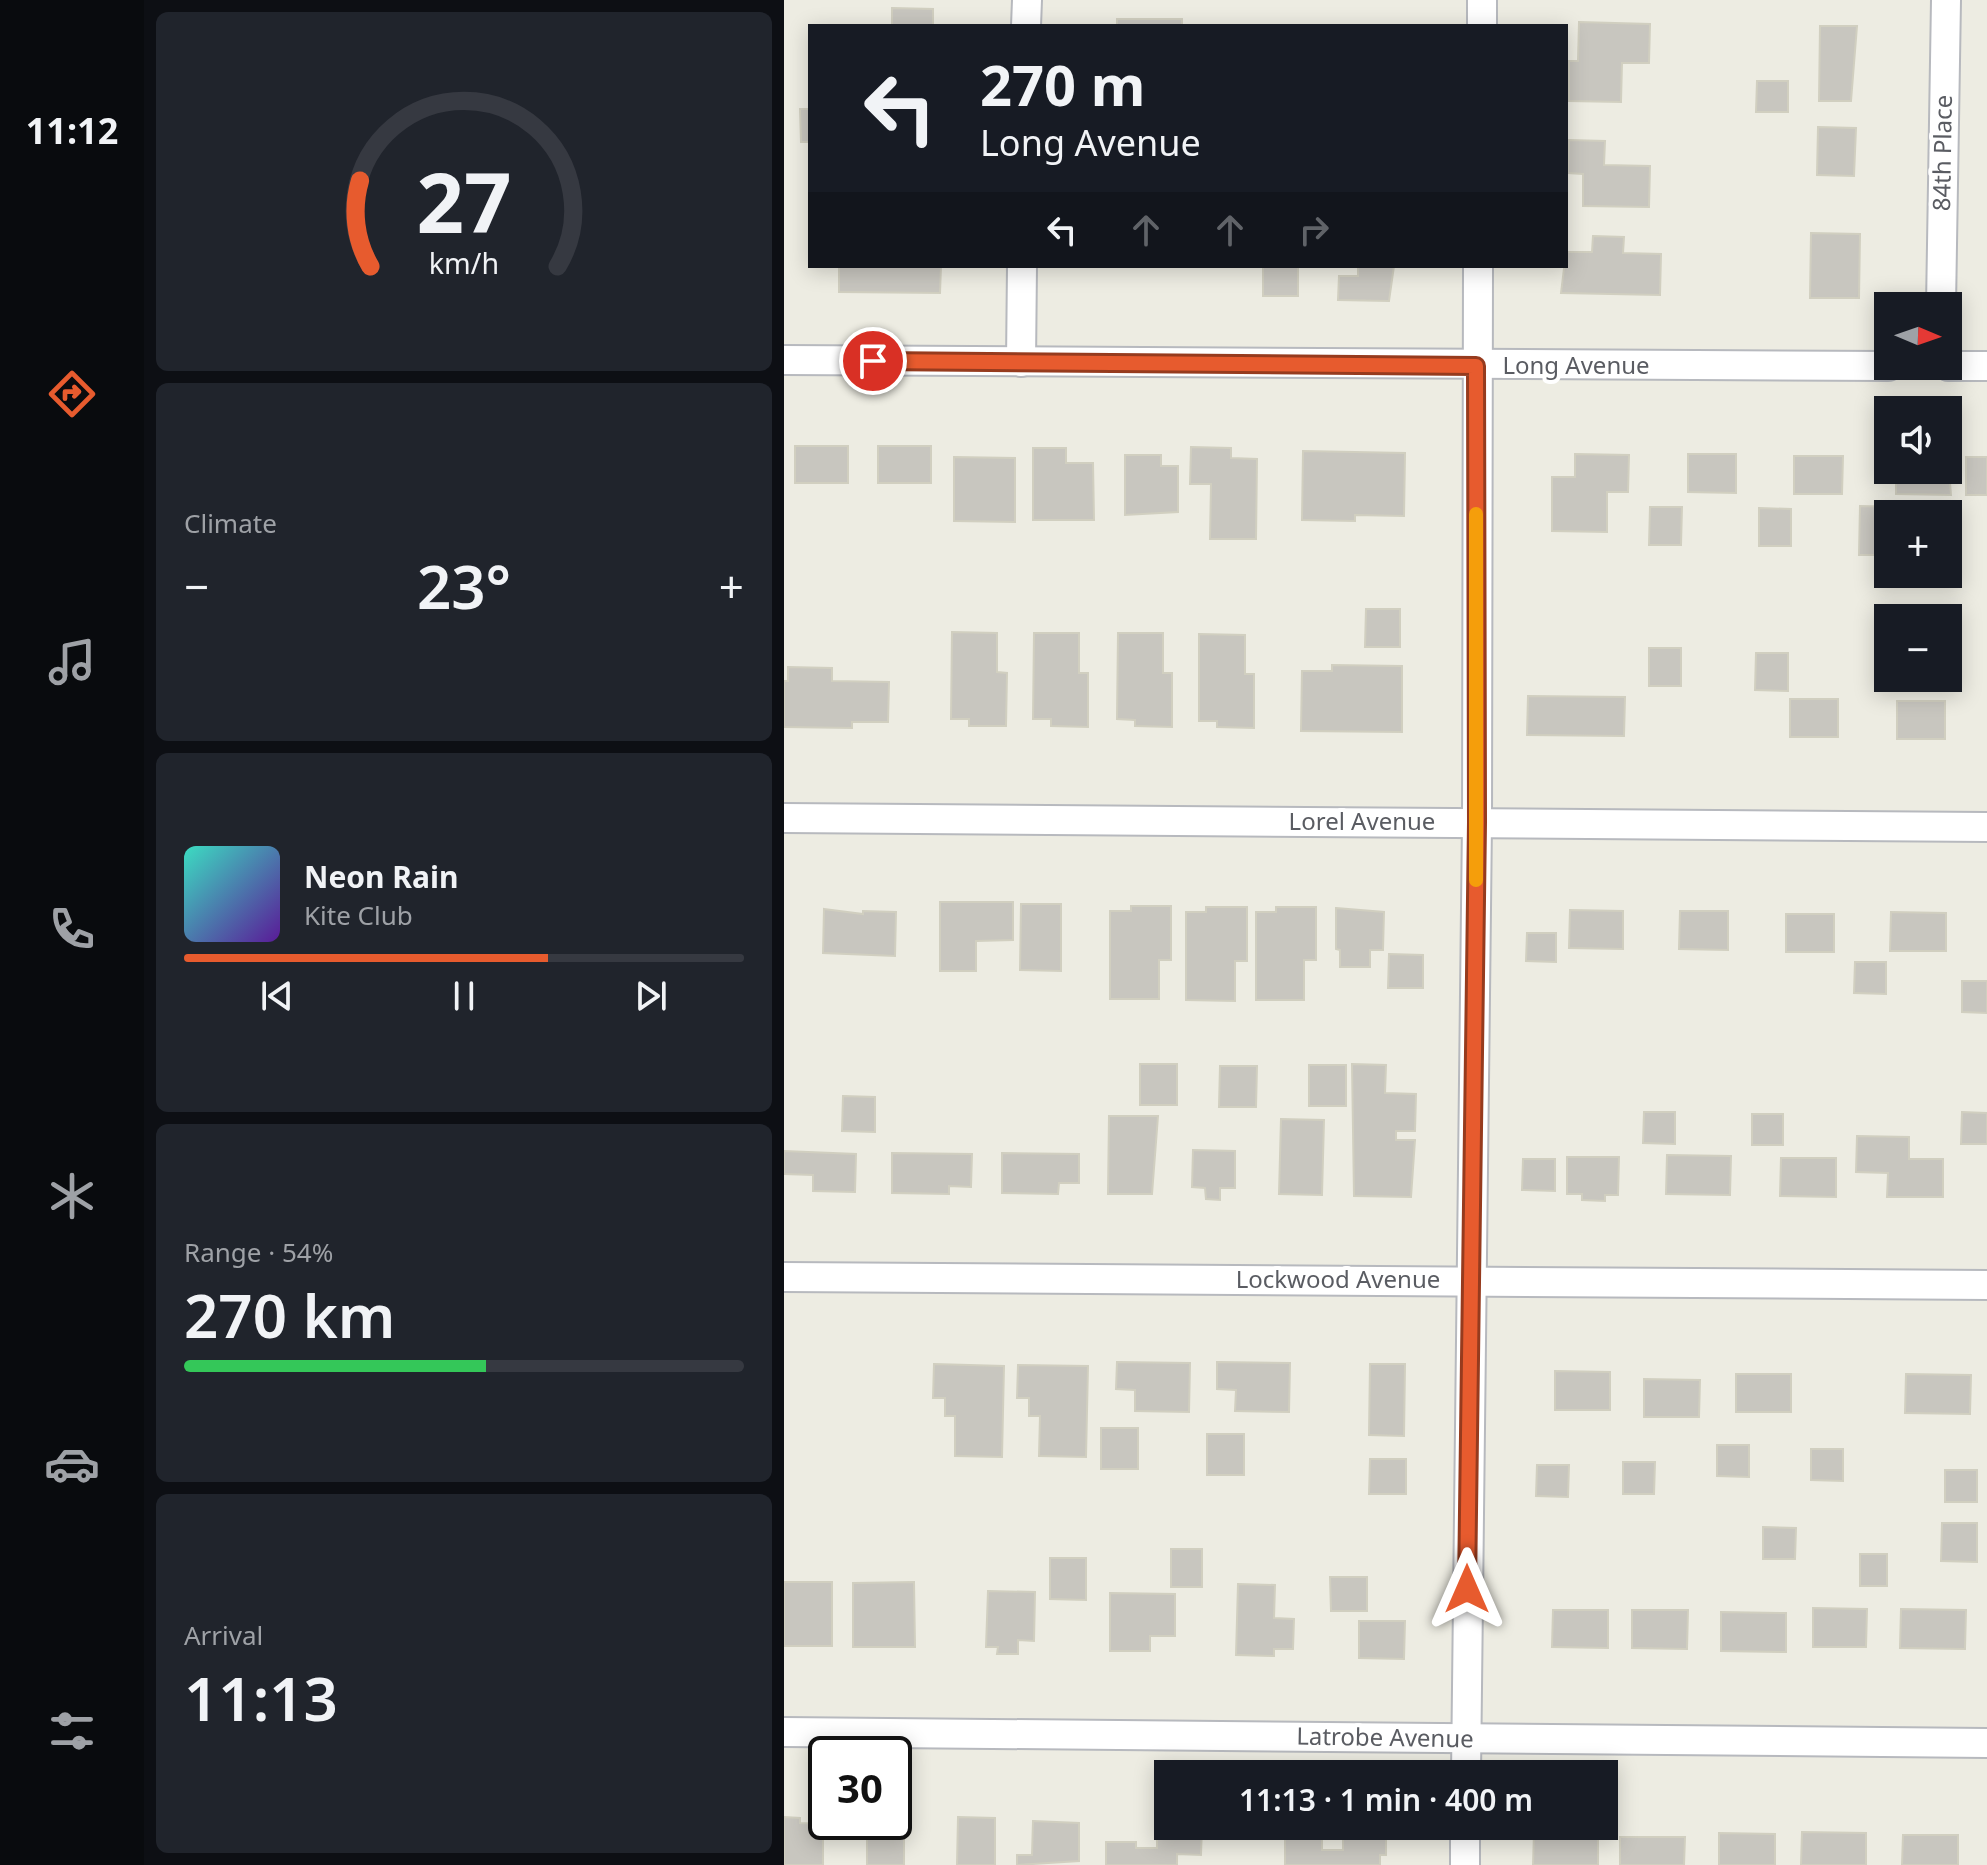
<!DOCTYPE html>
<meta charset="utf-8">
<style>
:root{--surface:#171b24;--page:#20242c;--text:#f1f3f6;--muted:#9ea1a6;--line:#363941;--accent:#e75b2e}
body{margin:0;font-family:"Noto Sans",sans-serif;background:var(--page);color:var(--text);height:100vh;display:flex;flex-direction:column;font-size:30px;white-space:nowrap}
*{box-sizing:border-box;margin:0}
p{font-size:26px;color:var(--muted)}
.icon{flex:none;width:44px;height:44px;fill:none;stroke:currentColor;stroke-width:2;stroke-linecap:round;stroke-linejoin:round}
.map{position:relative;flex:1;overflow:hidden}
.sheet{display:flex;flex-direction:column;gap:12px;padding:12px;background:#0d0f14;width:640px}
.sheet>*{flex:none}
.banner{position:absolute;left:24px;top:24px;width:760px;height:244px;border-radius:0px;box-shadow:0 4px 20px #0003;background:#171b24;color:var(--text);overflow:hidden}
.needle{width:52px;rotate:92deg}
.fabs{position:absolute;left:1090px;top:292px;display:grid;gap:16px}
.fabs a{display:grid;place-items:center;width:88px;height:88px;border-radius:0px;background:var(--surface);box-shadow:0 4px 20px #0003;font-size:40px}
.speed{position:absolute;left:24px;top:1736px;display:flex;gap:16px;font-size:40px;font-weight:700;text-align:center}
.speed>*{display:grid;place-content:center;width:104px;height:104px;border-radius:50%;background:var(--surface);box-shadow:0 4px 20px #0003;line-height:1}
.speed .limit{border:4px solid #111;border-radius:12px;background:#fff;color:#111}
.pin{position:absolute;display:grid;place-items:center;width:68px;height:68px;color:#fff;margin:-34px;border:4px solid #fff;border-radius:50%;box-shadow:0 2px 8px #0007}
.me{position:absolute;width:88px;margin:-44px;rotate:0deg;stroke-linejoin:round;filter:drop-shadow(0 0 6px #0008)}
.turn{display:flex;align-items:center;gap:28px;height:168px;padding:0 40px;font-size:36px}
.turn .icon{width:104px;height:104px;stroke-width:2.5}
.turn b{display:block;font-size:56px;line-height:68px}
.lanes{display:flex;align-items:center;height:76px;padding:0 40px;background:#0003;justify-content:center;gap:40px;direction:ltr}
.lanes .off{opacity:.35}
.big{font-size:60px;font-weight:600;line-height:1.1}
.sheet .widget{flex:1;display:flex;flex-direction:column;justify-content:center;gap:12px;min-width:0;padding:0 28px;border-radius:12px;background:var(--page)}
.sheet .dial{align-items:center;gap:0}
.dial svg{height:208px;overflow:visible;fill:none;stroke:var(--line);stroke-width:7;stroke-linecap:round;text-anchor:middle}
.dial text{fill:var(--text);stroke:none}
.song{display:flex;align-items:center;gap:24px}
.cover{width:96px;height:96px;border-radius:12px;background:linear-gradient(135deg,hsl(170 70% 55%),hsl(270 70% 35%))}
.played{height:8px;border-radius:4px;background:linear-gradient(90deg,var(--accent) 65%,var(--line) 65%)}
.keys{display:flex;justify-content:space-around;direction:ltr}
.heat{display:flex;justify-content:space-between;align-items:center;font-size:44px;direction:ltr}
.charge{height:12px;border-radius:6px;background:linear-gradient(90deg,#34c759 54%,var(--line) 0)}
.trip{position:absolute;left:370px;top:1760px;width:464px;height:80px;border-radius:0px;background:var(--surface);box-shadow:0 4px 20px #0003;font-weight:600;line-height:80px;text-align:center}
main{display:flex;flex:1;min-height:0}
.tabs{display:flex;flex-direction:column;width:144px;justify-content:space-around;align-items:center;background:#090b0e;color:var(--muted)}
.tabs .icon{width:56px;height:56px}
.tabs .active{color:var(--accent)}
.tabs b{font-size:36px;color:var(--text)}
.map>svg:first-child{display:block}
</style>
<main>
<nav class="tabs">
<b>11:12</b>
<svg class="icon active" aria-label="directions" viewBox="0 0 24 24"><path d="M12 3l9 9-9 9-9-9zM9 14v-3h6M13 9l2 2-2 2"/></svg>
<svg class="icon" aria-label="music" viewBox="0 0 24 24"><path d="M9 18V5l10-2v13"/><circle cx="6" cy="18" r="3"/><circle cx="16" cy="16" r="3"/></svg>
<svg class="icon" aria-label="phone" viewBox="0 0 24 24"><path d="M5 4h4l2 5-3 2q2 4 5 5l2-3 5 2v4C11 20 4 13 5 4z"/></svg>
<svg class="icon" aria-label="climate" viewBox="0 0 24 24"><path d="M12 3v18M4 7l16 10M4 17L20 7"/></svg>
<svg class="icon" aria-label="car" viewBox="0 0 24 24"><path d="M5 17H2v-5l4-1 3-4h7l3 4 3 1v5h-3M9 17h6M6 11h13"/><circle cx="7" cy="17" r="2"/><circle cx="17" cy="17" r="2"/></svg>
<svg class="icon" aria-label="filters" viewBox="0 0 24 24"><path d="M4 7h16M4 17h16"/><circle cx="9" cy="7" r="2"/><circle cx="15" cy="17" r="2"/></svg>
</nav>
<section class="sheet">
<div class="widget dial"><svg viewBox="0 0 100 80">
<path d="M14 69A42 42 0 1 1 86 69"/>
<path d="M14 69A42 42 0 0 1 10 36" stroke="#e75b2e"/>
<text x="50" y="56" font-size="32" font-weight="700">27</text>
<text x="50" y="72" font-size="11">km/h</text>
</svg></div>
<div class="widget"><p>Climate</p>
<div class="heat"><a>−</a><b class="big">23°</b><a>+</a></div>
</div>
<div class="widget">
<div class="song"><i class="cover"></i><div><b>Neon Rain</b><p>Kite Club</p></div></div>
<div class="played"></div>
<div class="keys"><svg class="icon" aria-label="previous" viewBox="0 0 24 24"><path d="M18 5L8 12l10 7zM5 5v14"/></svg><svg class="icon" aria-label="pause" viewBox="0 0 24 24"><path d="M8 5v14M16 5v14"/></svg><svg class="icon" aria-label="next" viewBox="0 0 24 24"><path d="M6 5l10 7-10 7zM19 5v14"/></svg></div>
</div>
<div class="widget"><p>Range · 54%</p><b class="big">270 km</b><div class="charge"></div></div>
<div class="widget"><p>Arrival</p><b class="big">11:13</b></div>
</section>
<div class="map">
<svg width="1203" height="1865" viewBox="0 0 1203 1865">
<rect width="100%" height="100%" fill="#edece2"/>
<!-- building -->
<g fill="#c8c6bf" stroke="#d1cfc0" stroke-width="2">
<polygon points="108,8 149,9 149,26 108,26"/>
<rect x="333" y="19" width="65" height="7"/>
<polygon points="795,22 866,24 865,63 838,63 837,102 785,101 785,61 794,61"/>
<polygon points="1036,26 1073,26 1067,101 1035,101"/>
<polygon points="973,81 1004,81 1004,112 972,112"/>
<polygon points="16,109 26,109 26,142 17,142"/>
<polygon points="1034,127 1072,128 1070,176 1033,175"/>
<polygon points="785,140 821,141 820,165 866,166 865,207 799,206 799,174 784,173"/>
<polygon points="1027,233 1076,234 1075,298 1026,298"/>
<polygon points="809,236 840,237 839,253 877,254 876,295 777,293 782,252 808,252"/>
<polygon points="55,266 157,266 156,293 55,292"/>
<rect x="479" y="266" width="35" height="30"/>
<polygon points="574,266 610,266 605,301 554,300 555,276 574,276"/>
<rect x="11" y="446" width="53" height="37"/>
<rect x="94" y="446" width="53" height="37"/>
<polygon points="407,447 447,448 447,458 473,459 472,539 426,539 427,484 406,484"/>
<polygon points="249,448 282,448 282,463 309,463 310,520 249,520"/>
<polygon points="519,451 621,453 620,516 571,515 571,521 518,520"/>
<polygon points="791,454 845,455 844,492 823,492 823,532 768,531 768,477 791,477"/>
<polygon points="904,454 952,454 952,493 904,492"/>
<polygon points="341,455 377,455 377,466 394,466 394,512 341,515"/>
<polygon points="1010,456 1059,456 1058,494 1010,494"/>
<polygon points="170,457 231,458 231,522 170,521"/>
<polygon points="1164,457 1167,495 1112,494 1112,470 1164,470"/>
<rect x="1182" y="457" width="21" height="38"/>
<polygon points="1076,506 1123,507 1123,514 1104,514 1104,555 1075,555"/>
<polygon points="866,507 898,507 897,545 865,545"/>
<polygon points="975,508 1007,509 1007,546 975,546"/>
<polygon points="582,609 616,609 616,647 581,647"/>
<polygon points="168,632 213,633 213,672 223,673 222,726 185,726 185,719 167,719"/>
<polygon points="250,633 295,633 295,673 304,673 304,727 267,726 267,719 249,719"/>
<polygon points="334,633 379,633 379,673 388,673 388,727 351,726 351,720 333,719"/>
<polygon points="415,634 461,635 461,674 470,674 470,728 433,727 433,721 415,721"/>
<rect x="865" y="648" width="32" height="38"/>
<polygon points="972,653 1004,653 1004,691 971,690"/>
<polygon points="548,665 618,666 618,732 517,731 518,671 548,671"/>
<polygon points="4,667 48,668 48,681 105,682 104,722 68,722 68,728 0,727 0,681 4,681"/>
<polygon points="744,696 841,697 840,736 743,735"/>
<rect x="1006" y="699" width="48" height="38"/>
<rect x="1113" y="701" width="48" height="38"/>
<polygon points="156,902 229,902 229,940 192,941 192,971 156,971"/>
<polygon points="237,904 277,904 277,971 236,970"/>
<polygon points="347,906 387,906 387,960 375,960 375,999 326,999 326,911 347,911"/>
<polygon points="422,907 463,907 463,961 451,961 451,1001 402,1000 402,912 422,912"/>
<polygon points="492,907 532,907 532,960 520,960 520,1000 472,1000 472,912 492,912"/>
<polygon points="552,908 600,912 599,950 586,950 586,967 556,967 556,950 552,949"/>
<polygon points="40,909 79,914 79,911 112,912 111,956 39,953"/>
<polygon points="786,910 839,911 839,949 785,948"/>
<polygon points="896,911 944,911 944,950 895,949"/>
<polygon points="1107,912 1162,913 1162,951 1106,951"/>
<rect x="1002" y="914" width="48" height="38"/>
<polygon points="743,933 772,933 772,962 742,961"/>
<polygon points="605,954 639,955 639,988 604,988"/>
<polygon points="1071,962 1102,962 1102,994 1070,993"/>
<polygon points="1178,981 1203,981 1203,1013 1178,1012"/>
<rect x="356" y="1064" width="37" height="41"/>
<polygon points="568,1064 602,1065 601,1093 632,1094 631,1131 612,1131 612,1140 631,1140 627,1197 570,1196"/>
<rect x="525" y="1065" width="37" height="41"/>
<polygon points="436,1066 473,1066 472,1107 435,1107"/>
<polygon points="59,1096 91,1097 91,1132 58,1131"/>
<polygon points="860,1112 891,1112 891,1144 859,1143"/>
<polygon points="1178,1112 1203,1113 1203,1144 1177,1144"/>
<rect x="968" y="1114" width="31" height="31"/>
<polygon points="325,1116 374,1116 368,1194 324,1194"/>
<polygon points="497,1119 540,1120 538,1195 495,1194"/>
<polygon points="1073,1136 1125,1137 1125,1159 1159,1159 1159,1197 1103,1197 1104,1173 1072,1172"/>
<polygon points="409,1150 451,1151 451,1188 436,1188 436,1200 422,1199 421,1188 408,1187"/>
<polygon points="0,1151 72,1154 71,1192 29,1191 29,1175 0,1174"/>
<polygon points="108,1153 188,1154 187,1187 165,1186 165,1194 108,1193"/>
<polygon points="218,1153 295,1154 295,1183 275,1183 274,1194 218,1193"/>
<polygon points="883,1155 947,1156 946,1195 882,1194"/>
<polygon points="783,1157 835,1157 834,1195 821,1195 821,1201 798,1200 798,1194 783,1194"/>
<polygon points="997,1158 1052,1158 1052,1197 996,1196"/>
<polygon points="739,1159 771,1159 771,1191 738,1190"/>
<polygon points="333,1362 406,1363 405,1412 351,1411 351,1390 332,1389"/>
<polygon points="433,1362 506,1363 505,1412 451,1411 452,1390 433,1389"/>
<polygon points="150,1364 220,1366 218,1457 171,1456 171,1416 161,1416 161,1398 149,1398"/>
<polygon points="586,1364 621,1364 620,1436 585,1435"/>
<polygon points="234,1365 304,1366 302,1457 255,1456 256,1416 245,1416 245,1398 233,1398"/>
<polygon points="771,1371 826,1372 826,1410 771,1410"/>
<rect x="952" y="1374" width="55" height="38"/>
<polygon points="1122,1374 1187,1375 1186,1414 1121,1413"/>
<polygon points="860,1379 916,1380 915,1417 860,1417"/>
<rect x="317" y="1428" width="37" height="41"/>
<rect x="423" y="1434" width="37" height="41"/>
<polygon points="933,1445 965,1445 965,1477 933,1476"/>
<polygon points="1027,1449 1059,1449 1059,1481 1027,1480"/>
<polygon points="586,1459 622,1459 622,1494 585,1494"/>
<polygon points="839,1462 871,1462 870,1494 839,1494"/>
<polygon points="753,1465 785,1465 784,1497 752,1496"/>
<rect x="1161" y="1470" width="32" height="32"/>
<polygon points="1158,1523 1193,1523 1193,1562 1157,1561"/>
<polygon points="979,1527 1012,1528 1011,1559 979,1559"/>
<rect x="387" y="1549" width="31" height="38"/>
<rect x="1076" y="1554" width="27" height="32"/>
<polygon points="266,1558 302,1558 302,1600 266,1599"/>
<polygon points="546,1577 583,1577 583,1611 547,1611"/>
<rect x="0" y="1582" width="48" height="64"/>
<polygon points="130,1582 131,1647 69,1647 69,1583"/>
<polygon points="454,1584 491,1585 490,1618 510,1619 509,1649 490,1649 490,1656 452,1655"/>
<polygon points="204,1591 251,1592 250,1641 234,1640 234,1654 213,1654 214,1647 202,1647"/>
<polygon points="326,1593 391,1594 391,1636 366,1636 366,1651 326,1651"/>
<polygon points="1029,1608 1083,1609 1082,1647 1029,1647"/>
<polygon points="1117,1609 1182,1610 1181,1649 1116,1648"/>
<polygon points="769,1610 824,1610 824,1648 768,1647"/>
<polygon points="848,1610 904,1610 903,1649 848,1648"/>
<polygon points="937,1612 1002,1613 1002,1652 937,1651"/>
<polygon points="575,1621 621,1621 620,1659 575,1658"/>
<polygon points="110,1816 120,1817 120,1865 83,1865 83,1822 110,1822"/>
<polygon points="0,1817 16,1818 16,1823 39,1824 39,1865 0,1865"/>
<polygon points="174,1817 211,1818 211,1865 173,1865"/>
<polygon points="249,1821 295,1823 295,1861 233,1865 233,1855 248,1855"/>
<polygon points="373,1822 384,1822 384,1826 418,1826 417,1855 393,1854 393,1865 322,1865 322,1842 352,1842 352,1848 373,1848"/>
<polygon points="501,1826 538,1826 538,1850 559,1850 559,1826 594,1826 594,1839 602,1839 602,1855 596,1855 596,1865 501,1865"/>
<polygon points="750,1832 814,1833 814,1865 749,1865"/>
<polygon points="1018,1832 1082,1833 1082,1865 1017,1865"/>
<polygon points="935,1833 991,1834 991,1865 935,1865"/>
<polygon points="1119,1835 1174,1835 1174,1865 1118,1865"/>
<polygon points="836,1837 901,1837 900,1865 836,1865"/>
</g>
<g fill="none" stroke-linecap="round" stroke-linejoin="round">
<defs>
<g id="street">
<polyline points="242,26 243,0"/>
<polyline points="698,26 698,0"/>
<polyline points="1157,306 1162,0"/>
<polyline points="0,360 1104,366"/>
<polyline points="237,362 238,266"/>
<polyline points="1164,366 1203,366"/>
<polyline points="0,818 1203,827"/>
<polyline points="0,1277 1203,1285"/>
<polyline points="0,1732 1203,1743"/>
<polyline points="682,1774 693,822 694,266"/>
<polyline points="681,1865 681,1826"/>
</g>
</defs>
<!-- street casing -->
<use href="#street" stroke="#b7b9be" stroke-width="32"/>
<!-- street -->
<use href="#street" stroke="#fff" stroke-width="28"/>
</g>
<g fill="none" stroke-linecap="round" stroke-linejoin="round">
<defs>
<polyline id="route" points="89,361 692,366 693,822 683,1589"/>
</defs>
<!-- route casing -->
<use href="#route" stroke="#963b1e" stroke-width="20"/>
<!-- route -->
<use href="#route" stroke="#e75b2e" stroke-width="14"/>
<!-- slow -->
<polyline stroke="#f59e0b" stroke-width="14" points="692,880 692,514"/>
</g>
<g text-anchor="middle" stroke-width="8" stroke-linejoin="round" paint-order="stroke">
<!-- street labels -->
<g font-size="24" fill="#5a5c62" stroke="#fff">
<text transform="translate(1159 153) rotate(-89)" y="8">84th Place</text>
<text x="792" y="374">Long Avenue</text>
<text x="578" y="830">Lorel Avenue</text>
<text x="554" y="1288">Lockwood Avenue</text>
<text transform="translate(601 1738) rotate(1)" y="8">Latrobe Avenue</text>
</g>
</g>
</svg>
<div class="fabs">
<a><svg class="needle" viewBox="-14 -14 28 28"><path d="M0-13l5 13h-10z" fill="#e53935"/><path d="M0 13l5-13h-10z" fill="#9ea1a6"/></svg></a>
<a><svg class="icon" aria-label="sound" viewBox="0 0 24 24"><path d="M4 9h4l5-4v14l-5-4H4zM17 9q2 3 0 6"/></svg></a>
<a>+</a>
<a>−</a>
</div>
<div class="speed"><div class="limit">30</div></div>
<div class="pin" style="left:89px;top:361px;background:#d93025"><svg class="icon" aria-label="arrive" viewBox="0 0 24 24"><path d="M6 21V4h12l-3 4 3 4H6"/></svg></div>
<svg class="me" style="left:683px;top:1589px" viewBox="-20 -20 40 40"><path d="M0-17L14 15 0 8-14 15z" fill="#e75b2e" stroke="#fff" stroke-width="4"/></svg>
<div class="trip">11:13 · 1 min · 400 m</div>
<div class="banner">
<div class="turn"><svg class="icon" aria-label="left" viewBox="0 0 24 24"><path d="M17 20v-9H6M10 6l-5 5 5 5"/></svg><div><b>270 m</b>Long Avenue</div></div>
<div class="lanes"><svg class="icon" aria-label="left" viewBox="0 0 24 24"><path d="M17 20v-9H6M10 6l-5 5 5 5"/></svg><svg class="icon off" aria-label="ahead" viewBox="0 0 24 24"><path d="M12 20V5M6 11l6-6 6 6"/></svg><svg class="icon off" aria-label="ahead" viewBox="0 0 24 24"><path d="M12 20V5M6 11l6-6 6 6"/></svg><svg class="icon off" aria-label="right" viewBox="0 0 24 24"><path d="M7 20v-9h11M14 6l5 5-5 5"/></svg></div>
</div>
</div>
</main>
